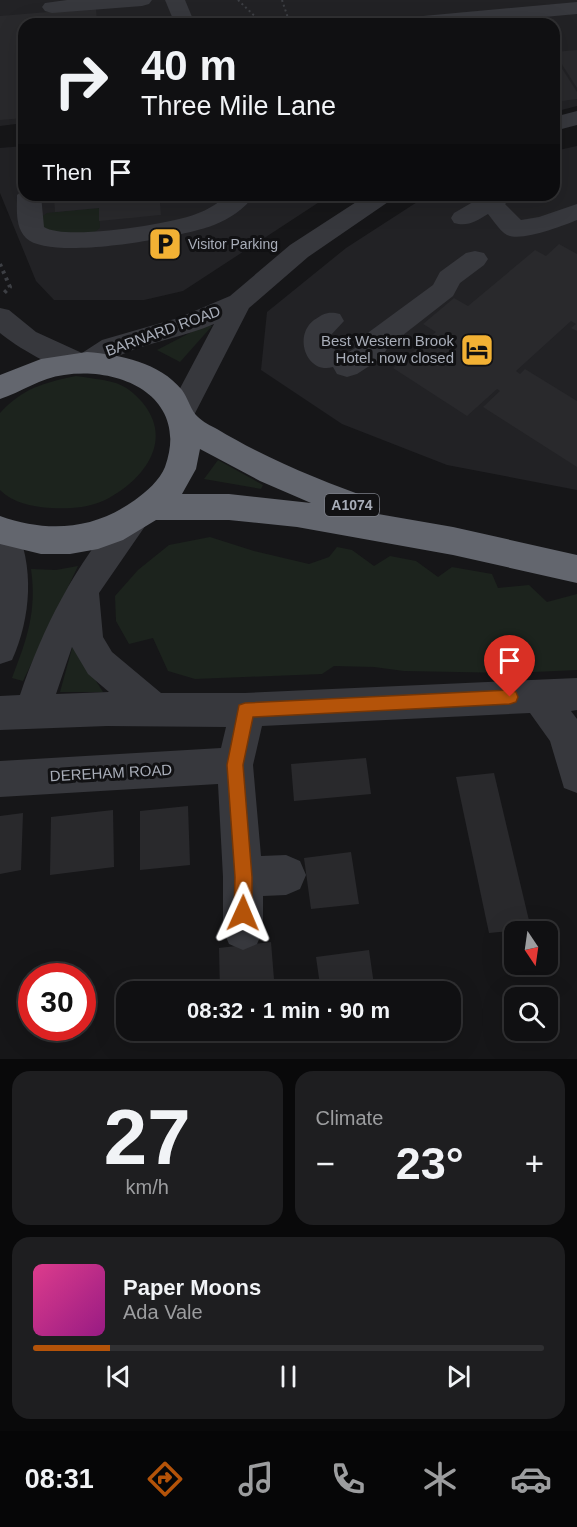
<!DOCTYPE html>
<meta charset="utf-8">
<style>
:root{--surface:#101012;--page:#1e1e20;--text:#f1f3f6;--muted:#9c9d9f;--line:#303032;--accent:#b45309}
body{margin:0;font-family:Arial,sans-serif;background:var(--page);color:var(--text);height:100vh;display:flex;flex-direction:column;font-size:22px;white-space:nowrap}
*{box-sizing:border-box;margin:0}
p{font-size:20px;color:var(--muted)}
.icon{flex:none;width:33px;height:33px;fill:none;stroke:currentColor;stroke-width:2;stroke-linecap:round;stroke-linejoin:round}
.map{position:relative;height:1059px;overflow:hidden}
.details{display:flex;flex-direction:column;gap:12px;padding:12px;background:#09090a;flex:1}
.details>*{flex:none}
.top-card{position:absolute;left:18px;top:18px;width:542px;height:183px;border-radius:18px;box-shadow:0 6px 24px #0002,0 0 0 2px var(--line);background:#101012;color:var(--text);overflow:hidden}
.needle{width:39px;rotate:167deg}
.buttons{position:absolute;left:504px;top:921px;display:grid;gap:12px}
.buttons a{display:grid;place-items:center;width:54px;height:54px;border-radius:12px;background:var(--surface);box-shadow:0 6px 24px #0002,0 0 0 2px var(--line);font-size:30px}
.speed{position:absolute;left:18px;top:963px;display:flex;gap:12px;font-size:30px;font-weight:700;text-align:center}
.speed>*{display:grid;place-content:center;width:78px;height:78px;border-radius:50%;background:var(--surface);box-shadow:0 6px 24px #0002,0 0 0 2px var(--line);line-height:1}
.speed .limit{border:9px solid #d22;background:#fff;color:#111}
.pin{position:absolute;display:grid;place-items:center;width:51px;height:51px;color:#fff;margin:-62px -26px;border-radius:50% 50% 50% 0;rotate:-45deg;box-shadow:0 0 6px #0007}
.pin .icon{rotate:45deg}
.me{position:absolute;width:66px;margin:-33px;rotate:1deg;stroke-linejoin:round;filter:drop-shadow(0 0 4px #0008)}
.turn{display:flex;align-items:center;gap:21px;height:126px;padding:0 24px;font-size:27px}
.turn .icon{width:78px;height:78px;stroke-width:2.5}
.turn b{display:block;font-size:42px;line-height:51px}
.then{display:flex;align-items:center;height:57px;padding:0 24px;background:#0003;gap:12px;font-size:22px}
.big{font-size:45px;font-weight:700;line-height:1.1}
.details .card{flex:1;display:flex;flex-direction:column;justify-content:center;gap:9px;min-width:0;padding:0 21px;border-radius:18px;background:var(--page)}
.details .dial{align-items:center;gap:0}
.dial b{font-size:78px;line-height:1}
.song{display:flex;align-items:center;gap:18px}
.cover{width:72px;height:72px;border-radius:9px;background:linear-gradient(135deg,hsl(330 70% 55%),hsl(310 70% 35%))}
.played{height:6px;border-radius:3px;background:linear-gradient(90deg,var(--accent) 15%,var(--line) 15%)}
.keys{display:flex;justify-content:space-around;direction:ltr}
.heat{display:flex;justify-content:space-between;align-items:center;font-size:33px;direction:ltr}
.details .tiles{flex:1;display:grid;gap:12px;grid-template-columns:1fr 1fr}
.card:last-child{grid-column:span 2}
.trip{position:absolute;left:116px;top:981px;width:345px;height:60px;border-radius:18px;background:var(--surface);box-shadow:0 6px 24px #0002,0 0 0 2px var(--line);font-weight:700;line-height:60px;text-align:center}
.tab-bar{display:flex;height:96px;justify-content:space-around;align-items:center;background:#060607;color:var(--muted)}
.tab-bar .icon{width:42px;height:42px}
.tab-bar .selected{color:var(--accent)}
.tab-bar b{font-size:27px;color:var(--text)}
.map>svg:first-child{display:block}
</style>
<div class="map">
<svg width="577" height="1059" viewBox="0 0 577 1059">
<rect width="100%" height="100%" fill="#161618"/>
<!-- built -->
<g fill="#222225">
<polygon points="0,0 577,0 577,106 554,112 554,24 24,24 24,123 0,126"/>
<polygon points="24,146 24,195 330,195 183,291 144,300 54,300 36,281 0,193 0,148"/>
<polygon points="577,146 577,490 447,465 342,424 261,370 267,312 346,248 428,195 554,195 554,151"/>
</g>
<!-- green -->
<g fill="#1c231d">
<polygon points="99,208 100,228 95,232 51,237 42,231 41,217 47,213"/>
<polygon points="207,324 212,326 180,362 157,350"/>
<path d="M76,376C88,378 101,379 112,382C125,385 134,393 142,402C174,440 145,478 109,498C91,508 70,509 51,508C33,507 13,503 0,490V413C23,388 43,383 76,376Z"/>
<polygon points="218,460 263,485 261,489 204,479"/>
<polygon points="210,537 254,551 309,564 329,557 337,547 352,550 374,566 390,556 416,561 438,577 452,567 492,574 498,588 529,585 547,602 577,594 577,670 512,673 404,671 374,667 334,666 322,674 195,679 168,671 153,638 129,644 116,621 115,596 138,570 169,545"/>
<path d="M78,566L23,681L12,678C27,639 37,611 31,569L56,570Z"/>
<polygon points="73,645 103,692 60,692"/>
</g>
<!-- building -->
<g fill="#29292c">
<polygon points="96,8 97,24 24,24 24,118 0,120 0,16"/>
<polygon points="577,50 577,88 554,52"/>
<polygon points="554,56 577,92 577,99 554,102"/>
<polygon points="54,195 191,195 192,200 160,203 161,215 99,221 99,208 55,212"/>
<polygon points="559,244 577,254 577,331 571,328 576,324 571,321 516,371 520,374 525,369 577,401 577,467 483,407 500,391 497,389 467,416 393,368 436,332 423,324 454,298 468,306 535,250 546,256"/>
<polygon points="366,758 371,794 294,801 291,764"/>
<polygon points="494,773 531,929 489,933 456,777"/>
<polygon points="188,806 190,865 140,870 140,811"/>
<polygon points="113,810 114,867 50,875 51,817"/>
<polygon points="23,813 21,870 0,874 0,816"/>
<polygon points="351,852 359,904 311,909 304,858"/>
<polygon points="271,942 275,992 220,992 219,948"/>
<polygon points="369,950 375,992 321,992 316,957"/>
</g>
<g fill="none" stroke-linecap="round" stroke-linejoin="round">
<!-- path-far1 -->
<g stroke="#3d3f44" stroke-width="2" stroke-dasharray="2 3" stroke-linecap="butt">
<polyline points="238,0 263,24"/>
<polyline points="282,0 290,24"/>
</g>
<!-- path -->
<polyline stroke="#3d3f44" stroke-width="4" stroke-dasharray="3 4.5" stroke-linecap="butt" points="0,264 10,287 3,294"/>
<!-- minor -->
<g fill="#37383d" fill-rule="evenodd">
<polygon points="67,0 152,0 149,4 142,6 52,13 45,11 42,7 45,3"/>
<polygon points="165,0 185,0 195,24 175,24"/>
<polygon points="577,2 577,14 466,24 391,24 394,20 401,18"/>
<polygon points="577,111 577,125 554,131 554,117"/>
<path d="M24,189V195H41L44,227C65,241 170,224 196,214C208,210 218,203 228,195H254C245,209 229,219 214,225C183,237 50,262 26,238C15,227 17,210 17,195Z"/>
<path d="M367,195H395L391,200L308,257L249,308L191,421L181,424L171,421L167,413L214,324C185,337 152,341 123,354C107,360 96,375 77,373C58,371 15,346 0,333V308L9,310L36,332L82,353L102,340L178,318L230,296L290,245Z"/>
<path d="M485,195H515L505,204L521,220L539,217L577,204V220C562,226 522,242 507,235C500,231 493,220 488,214C476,221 468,227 454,223L451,218L454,213Z"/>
<path d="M475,251L484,253L488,259L484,265L460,283L453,296L389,346L380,359L357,374L347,377L337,374L333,367C308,375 292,337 314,320C324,313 329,311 340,314L344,321L330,336V344L341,357L360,345L369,332L433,285L440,272L466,253Z"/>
<path d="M134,506L145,510L150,519L99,593L103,637L112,652L161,693H245L577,678V710L571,711L577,719V793L564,788L550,741L530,713L262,726L253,765L261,856L286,855L300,861L306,875L300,889L286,895L263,896V930L257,944L243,950L229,944L223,930V877L218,784L0,797V761L221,748L226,727L107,726L0,730V696L20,695C43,627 75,565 123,510ZM72,647L88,674L109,692L56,694Z"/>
<path d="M3,519L14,523C35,565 31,618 12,660L0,664V520Z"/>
</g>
<!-- highway -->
<path fill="#63666e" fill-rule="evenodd" d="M87,352C121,355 159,362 182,390C188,398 191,411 198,417C203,422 211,426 217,429C267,459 321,481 375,500L380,509L378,514L453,527L577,555V583L453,555L297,527L229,520H156L123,540L98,549L70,554H41L0,544V516C48,533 93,530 135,500C146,492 160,480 165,467C190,398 122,366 64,375C40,378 22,392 0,399V375L41,359ZM200,449L260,481L311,503L229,494H182L196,469Z"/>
</g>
<!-- route -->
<polygon fill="#b45309" stroke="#753606" stroke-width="1.5" points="510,690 516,692 518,697 516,702 510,704 253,717 243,765 252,877 252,913 249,919 243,921 237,919 234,913 235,877 227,765 239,705 245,703"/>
<!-- icons -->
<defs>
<symbol id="parking-square" viewBox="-11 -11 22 22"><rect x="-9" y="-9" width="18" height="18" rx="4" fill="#f2b134" stroke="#111113"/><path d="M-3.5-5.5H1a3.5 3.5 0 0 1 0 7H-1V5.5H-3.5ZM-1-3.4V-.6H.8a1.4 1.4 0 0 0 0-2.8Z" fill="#111"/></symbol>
<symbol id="hotel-square" viewBox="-11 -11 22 22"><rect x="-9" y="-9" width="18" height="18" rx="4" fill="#f2b134" stroke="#111113"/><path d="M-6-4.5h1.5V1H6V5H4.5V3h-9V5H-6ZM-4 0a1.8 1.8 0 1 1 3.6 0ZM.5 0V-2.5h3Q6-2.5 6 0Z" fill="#111"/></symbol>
</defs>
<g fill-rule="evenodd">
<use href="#parking-square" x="146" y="225" width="38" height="38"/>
<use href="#hotel-square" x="458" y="331" width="38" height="38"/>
</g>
<g text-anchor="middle" stroke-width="6" stroke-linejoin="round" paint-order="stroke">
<!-- far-poi labels -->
<g font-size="14" fill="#a8adb8" stroke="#111113" text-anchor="start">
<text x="188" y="249">Visitor Parking</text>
</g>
<!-- shield labels -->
<rect fill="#111113" stroke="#7b7e86" stroke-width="1.5" x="325" y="494" width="54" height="22" rx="4.5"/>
<g font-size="14" font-weight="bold" fill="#a8adb8">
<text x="352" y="510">A1074</text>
</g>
<!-- street labels -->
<g font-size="15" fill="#a8adb8" stroke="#111113">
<text transform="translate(163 331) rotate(-20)" y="5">BARNARD ROAD</text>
<text transform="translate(111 773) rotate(-3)" y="5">DEREHAM ROAD</text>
</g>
<!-- poi labels -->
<g font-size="15" fill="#a8adb8" stroke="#111113" text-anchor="end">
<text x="454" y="346">Best Western Brook<tspan x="454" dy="17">Hotel. now closed</tspan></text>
</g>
</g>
</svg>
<div class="buttons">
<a><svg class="needle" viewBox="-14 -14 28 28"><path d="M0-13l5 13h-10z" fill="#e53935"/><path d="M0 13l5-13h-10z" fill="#9c9d9f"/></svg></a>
<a><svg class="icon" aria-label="search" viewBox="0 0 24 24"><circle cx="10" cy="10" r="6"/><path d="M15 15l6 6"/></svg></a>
</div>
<div class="speed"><div class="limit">30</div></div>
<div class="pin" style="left:510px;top:697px;background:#d93025"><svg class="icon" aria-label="arrive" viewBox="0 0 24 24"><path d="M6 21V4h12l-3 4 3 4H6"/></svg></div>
<svg class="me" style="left:243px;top:913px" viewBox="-20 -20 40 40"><path d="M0-17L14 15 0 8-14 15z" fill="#b45309" stroke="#fff" stroke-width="4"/></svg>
<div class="trip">08:32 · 1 min · 90 m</div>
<div class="top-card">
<div class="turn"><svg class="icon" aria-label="right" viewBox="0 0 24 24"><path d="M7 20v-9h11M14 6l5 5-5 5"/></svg><div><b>40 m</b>Three Mile Lane</div></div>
<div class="then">Then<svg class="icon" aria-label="arrive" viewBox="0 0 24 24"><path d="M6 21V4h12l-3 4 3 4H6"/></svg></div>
</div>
</div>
<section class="details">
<div class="tiles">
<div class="card dial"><b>27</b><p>km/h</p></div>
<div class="card"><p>Climate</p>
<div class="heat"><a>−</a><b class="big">23°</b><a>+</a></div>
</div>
<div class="card">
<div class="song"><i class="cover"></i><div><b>Paper Moons</b><p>Ada Vale</p></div></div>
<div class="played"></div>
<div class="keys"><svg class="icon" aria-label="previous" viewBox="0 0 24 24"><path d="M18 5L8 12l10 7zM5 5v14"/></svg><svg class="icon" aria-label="pause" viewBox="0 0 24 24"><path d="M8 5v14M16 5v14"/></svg><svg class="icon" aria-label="next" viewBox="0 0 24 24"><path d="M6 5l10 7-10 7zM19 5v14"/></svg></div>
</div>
</div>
</section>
<nav class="tab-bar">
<b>08:31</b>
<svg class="icon selected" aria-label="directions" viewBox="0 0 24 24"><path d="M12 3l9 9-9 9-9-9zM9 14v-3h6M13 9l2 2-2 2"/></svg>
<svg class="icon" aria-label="music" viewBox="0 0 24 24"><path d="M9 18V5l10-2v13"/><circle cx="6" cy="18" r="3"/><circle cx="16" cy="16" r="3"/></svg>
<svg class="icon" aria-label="phone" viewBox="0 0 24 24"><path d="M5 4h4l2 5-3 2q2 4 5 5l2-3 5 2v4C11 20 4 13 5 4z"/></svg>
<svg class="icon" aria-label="climate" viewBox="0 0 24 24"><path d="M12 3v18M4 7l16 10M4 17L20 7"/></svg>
<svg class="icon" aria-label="car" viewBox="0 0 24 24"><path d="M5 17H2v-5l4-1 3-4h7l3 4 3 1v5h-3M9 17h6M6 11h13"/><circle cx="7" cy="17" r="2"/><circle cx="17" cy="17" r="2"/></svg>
</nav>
